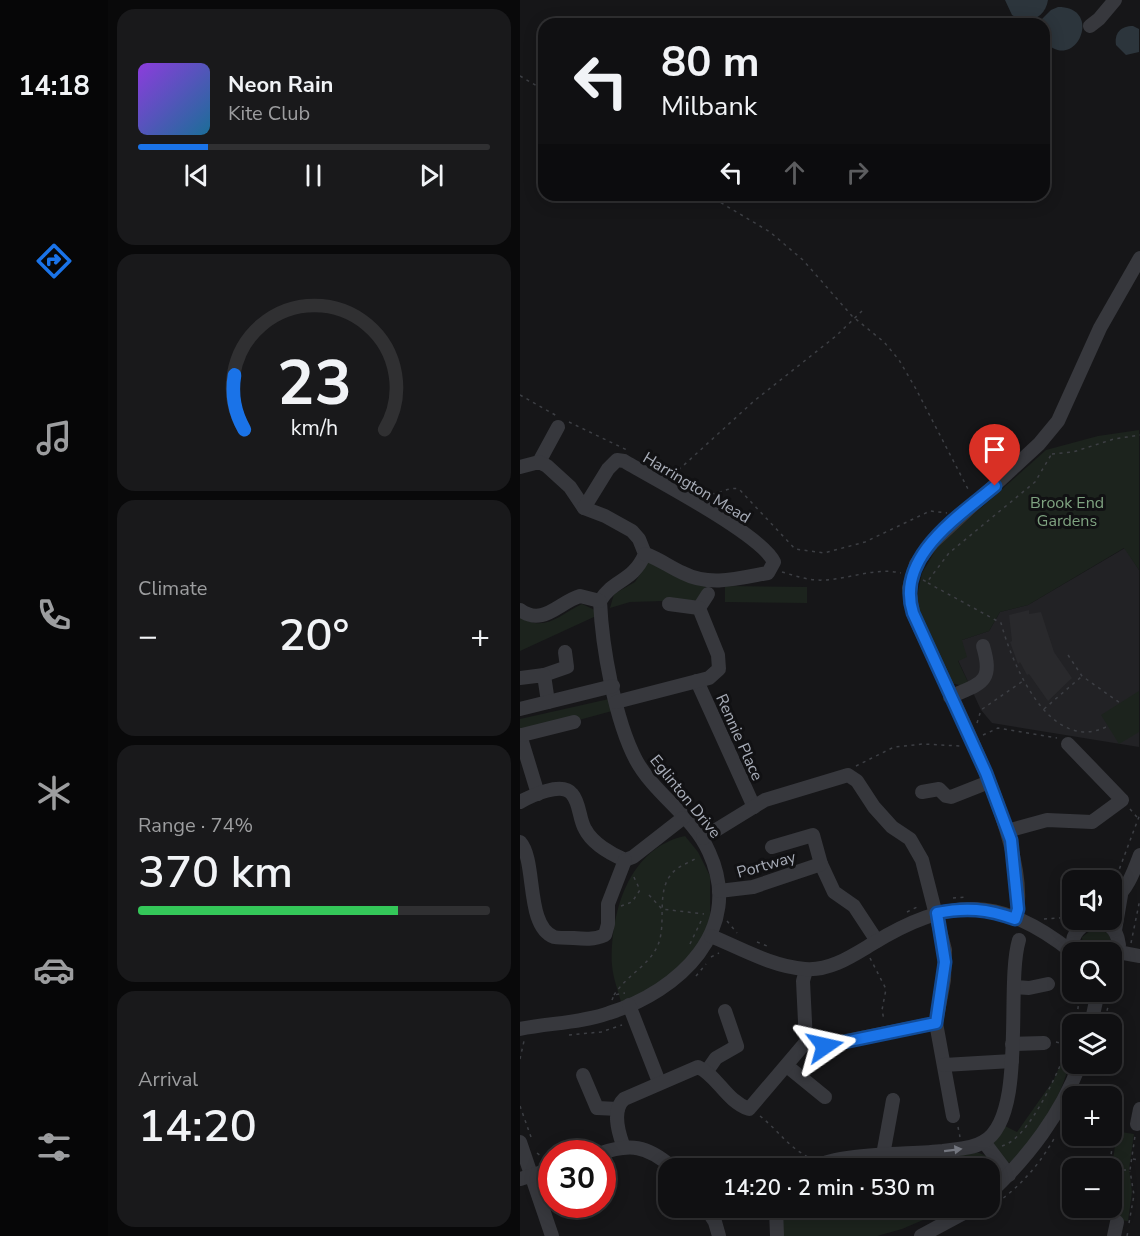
<!DOCTYPE html>
<meta charset="utf-8">
<style>
:root{--surface:#101012;--page:#19191b;--text:#f1f3f6;--muted:#9c9d9f;--line:#303032;--accent:#1a73e8}
body{margin:0;font-family:"Nunito Sans",sans-serif;background:var(--page);color:var(--text);height:100vh;display:flex;flex-direction:column;font-size:22px;white-space:nowrap}
*{box-sizing:border-box;margin:0}
p{font-size:20px;color:var(--muted)}
.icon{flex:none;width:33px;height:33px;fill:none;stroke:currentColor;stroke-width:2;stroke-linecap:round;stroke-linejoin:round}
.map{position:relative;flex:1;overflow:hidden}
.sheet{display:flex;flex-direction:column;gap:9px;padding:9px;background:#09090a;width:412px}
.sheet>*{flex:none}
.guide{position:absolute;left:18px;top:18px;width:512px;height:183px;border-radius:18px;box-shadow:0 3px 15px #0003,0 0 0 2px var(--line);background:#101012;color:var(--text);overflow:hidden}
.fabs{position:absolute;left:542px;top:870px;display:grid;gap:12px}
.fabs a{display:grid;place-items:center;width:60px;height:60px;border-radius:12px;background:var(--surface);box-shadow:0 3px 15px #0003,0 0 0 2px var(--line);font-size:30px}
.speed{position:absolute;left:18px;top:1140px;display:flex;gap:12px;font-size:30px;font-weight:700;text-align:center}
.speed>*{display:grid;place-content:center;width:78px;height:78px;border-radius:50%;background:var(--surface);box-shadow:0 3px 15px #0003,0 0 0 2px var(--line);line-height:1}
.speed .limit{border:9px solid #d22;background:#fff;color:#111}
.pin{position:absolute;display:grid;place-items:center;width:51px;height:51px;color:#fff;margin:-62px -26px;border-radius:50% 50% 50% 0;rotate:-45deg;box-shadow:0 0 6px #0007}
.pin .icon{rotate:45deg}
.me{position:absolute;width:66px;margin:-33px;rotate:79deg;stroke-linejoin:round;filter:drop-shadow(0 0 4px #0008)}
.turn{display:flex;align-items:center;gap:21px;height:126px;padding:0 24px;font-size:27px}
.turn .icon{width:78px;height:78px;stroke-width:2.5}
.turn b{display:block;font-size:42px;line-height:51px}
.lanes{display:flex;align-items:center;height:57px;padding:0 24px;background:#0003;justify-content:center;gap:30px;direction:ltr}
.lanes .off{opacity:.35}
.big{font-size:45px;font-weight:600;line-height:1.1}
.sheet .widget{flex:1;display:flex;flex-direction:column;justify-content:center;gap:9px;min-width:0;padding:0 21px;border-radius:18px;background:var(--page)}
.sheet .dial{align-items:center;gap:0}
.dial svg{height:156px;overflow:visible;fill:none;stroke:var(--line);stroke-width:7;stroke-linecap:round;text-anchor:middle}
.dial text{fill:var(--text);stroke:none}
.song{display:flex;align-items:center;gap:18px}
.cover{width:72px;height:72px;border-radius:9px;background:linear-gradient(135deg,hsl(270 70% 55%),hsl(200 70% 35%))}
.played{height:6px;border-radius:3px;background:linear-gradient(90deg,var(--accent) 20%,var(--line) 20%)}
.keys{display:flex;justify-content:space-around;direction:ltr}
.heat{display:flex;justify-content:space-between;align-items:center;font-size:33px;direction:ltr}
.charge{height:9px;border-radius:4px;background:linear-gradient(90deg,#34c759 74%,var(--line) 0)}
.trip{position:absolute;left:138px;top:1158px;width:342px;height:60px;border-radius:18px;background:var(--surface);box-shadow:0 3px 15px #0003,0 0 0 2px var(--line);font-weight:600;line-height:60px;text-align:center}
main{display:flex;flex:1;min-height:0}
.menu{display:flex;flex-direction:column;width:108px;justify-content:space-around;align-items:center;background:#060607;color:var(--muted)}
.menu .icon{width:42px;height:42px}
.menu .selected{color:var(--accent)}
.menu b{font-size:27px;color:var(--text)}
.map>svg:first-child{display:block}
</style>
<main>
<nav class="menu">
<b>14:18</b>
<svg class="icon selected" aria-label="directions" viewBox="0 0 24 24"><path d="M12 3l9 9-9 9-9-9zM9 14v-3h6M13 9l2 2-2 2"/></svg>
<svg class="icon" aria-label="music" viewBox="0 0 24 24"><path d="M9 18V5l10-2v13"/><circle cx="6" cy="18" r="3"/><circle cx="16" cy="16" r="3"/></svg>
<svg class="icon" aria-label="phone" viewBox="0 0 24 24"><path d="M5 4h4l2 5-3 2q2 4 5 5l2-3 5 2v4C11 20 4 13 5 4z"/></svg>
<svg class="icon" aria-label="climate" viewBox="0 0 24 24"><path d="M12 3v18M4 7l16 10M4 17L20 7"/></svg>
<svg class="icon" aria-label="car" viewBox="0 0 24 24"><path d="M5 17H2v-5l4-1 3-4h7l3 4 3 1v5h-3M9 17h6M6 11h13"/><circle cx="7" cy="17" r="2"/><circle cx="17" cy="17" r="2"/></svg>
<svg class="icon" aria-label="filters" viewBox="0 0 24 24"><path d="M4 7h16M4 17h16"/><circle cx="9" cy="7" r="2"/><circle cx="15" cy="17" r="2"/></svg>
</nav>
<section class="sheet">
<div class="widget">
<div class="song"><i class="cover"></i><div><b>Neon Rain</b><p>Kite Club</p></div></div>
<div class="played"></div>
<div class="keys"><svg class="icon" aria-label="previous" viewBox="0 0 24 24"><path d="M18 5L8 12l10 7zM5 5v14"/></svg><svg class="icon" aria-label="pause" viewBox="0 0 24 24"><path d="M8 5v14M16 5v14"/></svg><svg class="icon" aria-label="next" viewBox="0 0 24 24"><path d="M6 5l10 7-10 7zM19 5v14"/></svg></div>
</div>
<div class="widget dial"><svg viewBox="0 0 100 80">
<path d="M14 69A42 42 0 1 1 86 69"/>
<path d="M14 69A42 42 0 0 1 9 41" stroke="#1a73e8"/>
<text x="50" y="56" font-size="32" font-weight="700">23</text>
<text x="50" y="72" font-size="11">km/h</text>
</svg></div>
<div class="widget"><p>Climate</p>
<div class="heat"><a>−</a><b class="big">20°</b><a>+</a></div>
</div>
<div class="widget"><p>Range · 74%</p><b class="big">370 km</b><div class="charge"></div></div>
<div class="widget"><p>Arrival</p><b class="big">14:20</b></div>
</section>
<div class="map">
<svg width="620" height="1236" viewBox="0 0 620 1236">
<rect width="100%" height="100%" fill="#161618"/>
<!-- built -->
<polygon fill="#222225" points="605,548 619,570 619,747 472,723 461,710 438,660 442,640 469,631 480,612 508,605"/>
<!-- green -->
<g fill="#1c231d">
<polygon points="619,430 619,570 604,548 508,605 480,612 469,631 442,640 447,657 438,661 448,682 442,686 432,683 402,621 397,596 402,573 418,546 526,450 578,436"/>
<polygon points="129,561 189,583 176,600 110,602 90,608 94,594 115,582"/>
<polygon points="205,586 287,587 287,603 205,602"/>
<path d="M62,604L75,610L76,616L0,651V617C25,633 39,615 62,604Z"/>
<polygon points="619,691 619,732 599,744 581,715"/>
<polygon points="89,699 92,711 0,736 0,719"/>
<path d="M165,836L178,852L190,876V923L163,970L102,1006C99,993 93,979 92,965C90,914 108,848 165,836Z"/>
<polygon points="574,928 588,933 592,943 589,952 563,952 562,937"/>
<path d="M552,1039C552,1084 523,1124 497,1159L488,1163L473,1144V1138L483,1125L497,1132L533,1081Z"/>
<polygon points="601,1132 614,1134 609,1169 612,1192 608,1221 599,1220 603,1174 592,1167 596,1139"/>
<polygon points="454,1151 469,1157 477,1169 470,1183 470,1168 300,1168 326,1163"/>
<polygon points="260,1208 431,1208 382,1229 357,1236 261,1236"/>
</g>
<!-- water -->
<g fill="#2c353c">
<path d="M485,0H528C525,19 507,25 492,15Z"/>
<path d="M538,7C585,7 555,75 524,41L521,20L531,10Z"/>
<path d="M613,26L619,29V52L606,55L596,45C594,33 601,26 613,26Z"/>
</g>
<!-- building -->
<polygon fill="#29292c" points="509,610 509,614 521,612 534,652 552,678 528,701 509,674 507,675 500,662 498,664 490,642 492,641 489,615"/>
<g fill="none" stroke-linecap="round" stroke-linejoin="round">
<!-- path -->
<g stroke="#3d3f44" stroke-width="1.5" stroke-dasharray="3 4.5" stroke-linecap="butt">
<polyline points="0,76 24,90"/>
<polyline points="188,195 250,232 283,260 332,316 364,342 379,360 396,389 449,491"/>
<polyline points="0,395 37,416"/>
<polyline points="49,422 109,451"/>
<polyline points="532,454 553,452 594,439 620,435"/>
<polyline points="153,475 234,401 316,336 342,311"/>
<path d="M184,493C197,497 206,486 219,489L275,549L304,553L345,542L410,511L427,513"/>
<path d="M262,572C276,576 290,581 304,580C330,579 355,567 381,573"/>
<polyline points="403,580 407,582 429,553 515,482 531,455"/>
<path d="M408,583L481,623C492,664 530,756 588,726"/>
<polyline points="548,655 562,676 600,703"/>
<polyline points="524,709 561,677"/>
<polyline points="457,723 461,710 503,681"/>
<polyline points="463,735 478,728 537,738"/>
<polyline points="336,766 374,747 403,744 440,746"/>
<polyline points="610,809 617,817"/>
<polyline points="591,881 599,870 620,814"/>
<polyline points="129,895 142,909 184,914"/>
<polyline points="433,898 448,897"/>
<polyline points="101,906 112,902 120,890 112,873"/>
<polyline points="387,912 399,906"/>
<polyline points="524,919 552,917"/>
<polyline points="207,921 217,933"/>
<polyline points="237,942 247,946"/>
<polyline points="611,943 620,899"/>
<polyline points="170,944 182,919"/>
<polyline points="191,957 199,953"/>
<polyline points="350,958 366,989 362,1010 364,1020"/>
<polyline points="176,976 186,964"/>
<path d="M94,995C106,976 128,966 137,947C149,923 132,886 158,868C164,864 172,861 178,857"/>
<polyline points="92,1000 94,995 105,993"/>
<polyline points="585,1018 598,970"/>
<polyline points="556,1024 560,992"/>
<polyline points="49,1035 81,1032 102,1025"/>
<polyline points="536,1042 549,1045"/>
<polyline points="0,1059 4,1041"/>
<polyline points="0,1106 11,1137"/>
<path d="M240,1116C259,1131 266,1145 288,1157"/>
<polyline points="438,1127 440,1137"/>
<path d="M482,1146C511,1138 541,1065 552,1037"/>
<polyline points="17,1153 25,1159"/>
<polyline points="44,1154 69,1145"/>
<polyline points="613,1159 620,1160"/>
<polyline points="163,1163 171,1168"/>
<polyline points="603,1170 610,1170 615,1136"/>
<polyline points="219,1208 245,1221"/>
<polyline points="598,1209 603,1170 589,1168 596,1123 604,1123"/>
<path d="M465,1211C496,1191 517,1169 535,1137"/>
<polyline points="609,1223 614,1195 610,1171"/>
<polyline points="607,1236 608,1231"/>
</g>
<!-- minor -->
<g stroke="#37383d" stroke-width="14">
<polyline points="570,26 579,19 595,0"/>
<polyline points="19,462 38,427"/>
<path d="M0,467L19,462L27,466L50,487L64,508L85,516L112,531L119,539L125,554C112,583 94,578 80,601C82,647 95,720 116,760C135,795 173,816 189,852C225,930 159,991 89,1013C61,1023 29,1023 0,1029"/>
<path d="M64,508L88,469L97,460L104,461C134,479 241,534 254,562L248,573C220,578 190,587 163,573C149,567 140,559 125,554"/>
<polyline points="179,608 188,594"/>
<path d="M0,610C23,627 39,602 60,596L80,601"/>
<polyline points="24,675 47,667 45,652"/>
<polyline points="0,678 24,675 28,702"/>
<polyline points="177,681 234,807"/>
<path d="M430,697C461,683 474,683 463,646"/>
<polyline points="96,702 189,678 199,669 198,655 179,608 149,604"/>
<polyline points="0,709 93,686"/>
<polyline points="0,735 18,794"/>
<polyline points="2,735 54,722"/>
<polyline points="402,792 419,789 426,796 431,797 469,782"/>
<path d="M0,802C11,796 42,781 52,794C60,803 59,819 65,829C72,843 91,854 105,860L113,857L163,818"/>
<polyline points="487,831 527,820 572,822 602,800 548,744"/>
<polyline points="183,838 245,800 328,775 337,781 354,807 372,827 390,839 402,860 425,950 424,980 416,1023 305,1045 286,1042 283,981 286,970"/>
<path d="M0,842C17,861 5,926 34,937C39,938 47,938 53,938C64,939 74,940 85,935L88,924V904L105,860"/>
<polyline points="301,864 314,892 334,906 357,941"/>
<polyline points="199,891 233,887 301,864 293,835 252,847"/>
<path d="M591,903C607,890 613,874 620,855"/>
<path d="M495,919C517,852 422,681 393,613L389,588L396,564L413,542L519,444L538,421L580,328L620,258"/>
<path d="M567,922C585,918 597,927 599,945L591,961"/>
<polyline points="595,930 601,895"/>
<path d="M191,936C220,948 253,967 285,969C310,971 332,956 352,944C429,897 480,895 552,952"/>
<path d="M554,952C549,936 558,929 570,920"/>
<polyline points="598,952 620,956"/>
<polyline points="494,987 509,988 528,984"/>
<polyline points="109,1005 139,1082"/>
<polyline points="416,1023 433,1116"/>
<polyline points="571,1024 578,992"/>
<polyline points="492,1044 524,1043"/>
<polyline points="424,1065 492,1061"/>
<polyline points="267,1066 305,1097"/>
<polyline points="187,1071 196,1058 217,1046 205,1011"/>
<polyline points="63,1075 77,1108 98,1109"/>
<polyline points="617,1124 620,1109"/>
<polyline points="0,1142 32,1236"/>
<polyline points="464,1142 489,1175"/>
<path d="M103,1145C98,1131 92,1110 104,1099L178,1067C197,1075 206,1101 229,1109L286,1042"/>
<path d="M78,1154C110,1143 127,1145 153,1168"/>
<polyline points="363,1155 373,1100"/>
<path d="M292,1168C322,1152 388,1155 423,1151C436,1149 452,1149 463,1142C508,1118 485,986 499,940"/>
<polyline points="0,1179 32,1169"/>
<path d="M470,1193C510,1155 540,1115 560,1064"/>
<polyline points="186,1208 195,1222 199,1236"/>
<polyline points="256,1208 257,1236"/>
<polyline points="401,1236 453,1208"/>
<polyline points="594,1236 597,1222"/>
</g>
</g>
<!-- one-way arrows -->
<defs><path id="oneway-solid" d="M-6-.8H1V-3.2L6.5 0L1 3.2V.8H-6Z" transform="scale(1.5)"/></defs>
<use fill="#757881" href="#oneway-solid" transform="translate(433 1150) rotate(-7)"/>
<g fill="none" stroke-linecap="round" stroke-linejoin="round">
<defs>
<path id="route" d="M305,1046L416,1023L425,962L417,913C446,907 467,909 495,919L498,909L491,840L466,773L393,613C375,557 438,517 475,486"/>
</defs>
<!-- route casing -->
<use href="#route" stroke="#114b97" stroke-width="15"/>
<!-- route -->
<use href="#route" stroke="#1a73e8" stroke-width="10"/>
</g>
<g text-anchor="middle" stroke-width="6" stroke-linejoin="round" paint-order="stroke">
<!-- street labels -->
<g font-size="16" fill="#a8adb8" stroke="#111113">
<text transform="translate(177 487) rotate(31)" y="6">Harrington Mead</text>
<text transform="translate(220 737) rotate(66)" y="6">Rennie Place</text>
<text transform="translate(166 796) rotate(51)" y="6">Eglinton Drive</text>
<text transform="translate(246 864) rotate(-16)" y="6">Portway</text>
</g>
<!-- park labels -->
<g font-size="16" fill="#7fa381" stroke="#111113">
<text x="547" y="508">Brook End<tspan x="547" dy="18">Gardens</tspan></text>
</g>
</g>
</svg>
<div class="fabs">
<a><svg class="icon" aria-label="sound" viewBox="0 0 24 24"><path d="M4 9h4l5-4v14l-5-4H4zM17 9q2 3 0 6"/></svg></a>
<a><svg class="icon" aria-label="search" viewBox="0 0 24 24"><circle cx="10" cy="10" r="6"/><path d="M15 15l6 6"/></svg></a>
<a><svg class="icon" aria-label="layers" viewBox="0 0 24 24"><path d="M12 4l9 5-9 5-9-5zM3 14l9 5 9-5"/></svg></a>
<a>+</a>
<a>−</a>
</div>
<div class="speed"><div class="limit">30</div></div>
<div class="pin" style="left:475px;top:486px;background:#d93025"><svg class="icon" aria-label="arrive" viewBox="0 0 24 24"><path d="M6 21V4h12l-3 4 3 4H6"/></svg></div>
<svg class="me" style="left:305px;top:1046px" viewBox="-20 -20 40 40"><path d="M0-17L14 15 0 8-14 15z" fill="#1a73e8" stroke="#fff" stroke-width="4"/></svg>
<div class="trip">14:20 · 2 min · 530 m</div>
<div class="guide">
<div class="turn"><svg class="icon" aria-label="left" viewBox="0 0 24 24"><path d="M17 20v-9H6M10 6l-5 5 5 5"/></svg><div><b>80 m</b>Milbank</div></div>
<div class="lanes"><svg class="icon" aria-label="left" viewBox="0 0 24 24"><path d="M17 20v-9H6M10 6l-5 5 5 5"/></svg><svg class="icon off" aria-label="ahead" viewBox="0 0 24 24"><path d="M12 20V5M6 11l6-6 6 6"/></svg><svg class="icon off" aria-label="right" viewBox="0 0 24 24"><path d="M7 20v-9h11M14 6l5 5-5 5"/></svg></div>
</div>
</div>
</main>
